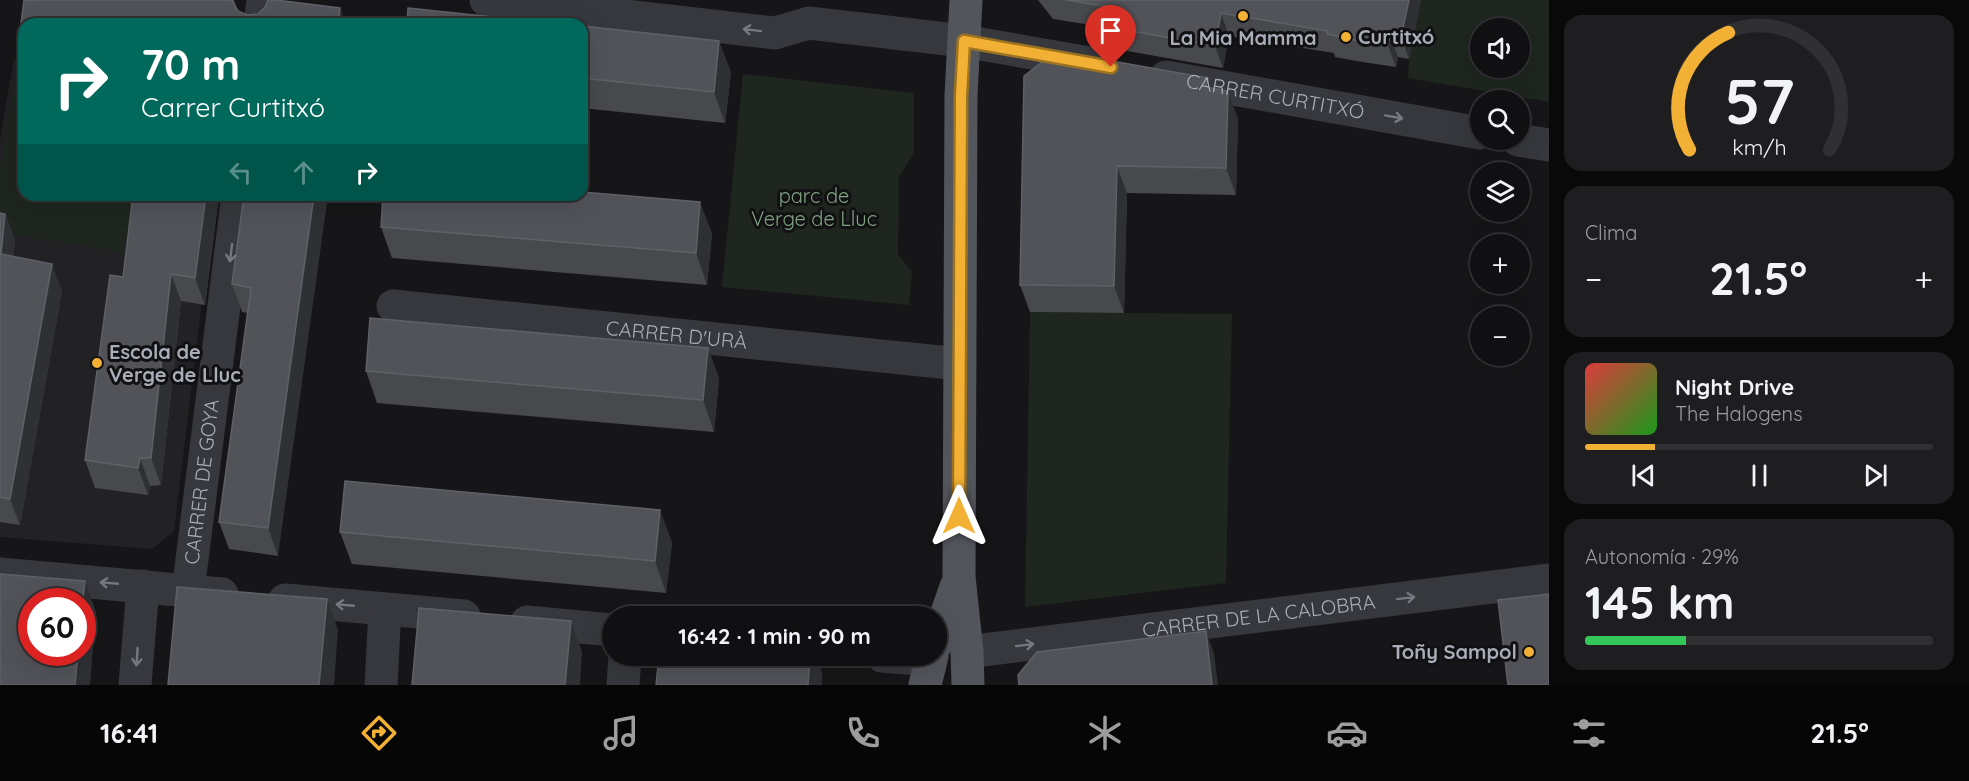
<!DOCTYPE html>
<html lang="es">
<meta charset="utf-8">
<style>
:root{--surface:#101012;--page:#1e1e20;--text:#f1f3f6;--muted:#9c9d9f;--line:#303032;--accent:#f2b134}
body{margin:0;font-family:Quicksand,sans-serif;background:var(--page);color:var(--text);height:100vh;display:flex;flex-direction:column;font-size:22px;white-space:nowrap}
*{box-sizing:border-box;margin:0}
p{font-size:20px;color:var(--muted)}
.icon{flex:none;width:33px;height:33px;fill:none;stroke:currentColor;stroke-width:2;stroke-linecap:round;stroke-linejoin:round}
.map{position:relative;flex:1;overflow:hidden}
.drawer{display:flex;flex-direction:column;gap:15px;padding:15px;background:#09090a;width:420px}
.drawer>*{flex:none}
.hud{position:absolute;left:18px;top:18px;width:570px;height:183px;border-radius:18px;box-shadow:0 6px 24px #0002,0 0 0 2px var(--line);background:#00695c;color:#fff;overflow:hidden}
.buttons{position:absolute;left:1470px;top:18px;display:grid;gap:12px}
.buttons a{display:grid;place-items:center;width:60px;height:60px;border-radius:50%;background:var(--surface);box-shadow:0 6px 24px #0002,0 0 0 2px var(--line);font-size:30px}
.speed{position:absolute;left:18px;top:588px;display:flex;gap:12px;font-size:30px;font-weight:700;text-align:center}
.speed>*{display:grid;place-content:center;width:78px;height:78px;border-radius:50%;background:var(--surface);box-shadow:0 6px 24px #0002,0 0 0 2px var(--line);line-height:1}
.speed .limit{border:9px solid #d22;background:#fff;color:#111}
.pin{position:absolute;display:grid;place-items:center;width:51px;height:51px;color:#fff;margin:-62px -26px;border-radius:50% 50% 50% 0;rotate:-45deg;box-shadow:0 0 6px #0007}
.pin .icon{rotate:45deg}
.me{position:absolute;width:66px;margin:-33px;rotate:0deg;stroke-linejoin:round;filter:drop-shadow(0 0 4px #0008)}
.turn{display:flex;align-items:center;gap:21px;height:126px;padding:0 24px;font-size:27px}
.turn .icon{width:78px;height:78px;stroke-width:2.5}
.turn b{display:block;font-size:42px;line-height:51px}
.lanes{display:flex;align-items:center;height:57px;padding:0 24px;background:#0003;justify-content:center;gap:30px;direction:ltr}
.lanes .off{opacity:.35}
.big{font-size:45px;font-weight:800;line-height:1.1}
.drawer .widget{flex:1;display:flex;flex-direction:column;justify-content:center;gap:9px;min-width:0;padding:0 21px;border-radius:18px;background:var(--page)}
.drawer .dial{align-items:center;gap:0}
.dial svg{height:156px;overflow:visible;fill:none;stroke:var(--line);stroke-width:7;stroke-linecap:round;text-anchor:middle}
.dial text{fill:var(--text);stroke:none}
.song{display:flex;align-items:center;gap:18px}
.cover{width:72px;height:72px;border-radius:9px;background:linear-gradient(135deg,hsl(0 70% 55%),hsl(120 70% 35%))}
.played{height:6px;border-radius:3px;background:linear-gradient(90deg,var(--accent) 20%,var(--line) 20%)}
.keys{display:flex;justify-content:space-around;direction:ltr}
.heat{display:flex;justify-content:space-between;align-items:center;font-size:33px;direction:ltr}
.charge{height:9px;border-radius:4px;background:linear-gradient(90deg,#34c759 29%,var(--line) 0)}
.trip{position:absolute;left:602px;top:606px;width:345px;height:60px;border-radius:30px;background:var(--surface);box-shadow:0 6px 24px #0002,0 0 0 2px var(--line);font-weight:800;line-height:60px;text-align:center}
.dock{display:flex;height:96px;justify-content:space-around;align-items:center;background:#060607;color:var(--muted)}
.dock .icon{width:42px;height:42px}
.dock .selected{color:var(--accent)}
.dock b{font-size:27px;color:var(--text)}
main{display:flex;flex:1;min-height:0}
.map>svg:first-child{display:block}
</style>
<main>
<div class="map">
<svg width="1549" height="685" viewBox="0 0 1549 685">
<rect width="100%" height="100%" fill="#161618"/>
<!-- built -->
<polygon fill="#222225" points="14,59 24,59 24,195 215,195 174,531 152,549 0,537 0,140"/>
<!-- green -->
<g fill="#1e261f" fill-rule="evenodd">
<path d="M1421,0H1549V102L1408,78L1409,59ZM1480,28H1520V68H1480Z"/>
<polygon points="17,68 24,69 24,195 143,195 133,254 0,232 0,170"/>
<polygon points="743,74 914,93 914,152 899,177 898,254 912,272 909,305 722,287"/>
<polygon points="1030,312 1232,314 1226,583 1025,607"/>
</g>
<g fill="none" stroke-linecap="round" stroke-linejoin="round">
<!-- street -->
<g stroke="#37383d" stroke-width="33">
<polyline points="486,0 775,33 809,23 964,41 1095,64"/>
<polyline points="260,24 263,0"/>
<path id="s1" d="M1166,77L1480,133"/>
<polyline points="1518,140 1549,145"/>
<path id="s2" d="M393,306L960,364"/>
<polyline points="0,574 222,594"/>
<path id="s3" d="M188,591L238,195"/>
<polyline points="285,600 464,616"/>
<polyline points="527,622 612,630"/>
<path id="s4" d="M967,652L1549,580"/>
<polyline points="882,656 930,660"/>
<polyline points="135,685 143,586"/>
<polyline points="381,685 385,609"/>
<polyline points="623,685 625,656"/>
</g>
<!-- primary -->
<g stroke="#53555c" stroke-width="33">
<polyline points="966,0 961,96 959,577 967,652 968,685"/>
<polyline points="936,644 956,587"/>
<polyline points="925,685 932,656"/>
</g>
</g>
<!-- wall -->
<g fill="#47494d">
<polygon points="24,0 234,0 238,11 247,15 24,24 24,41 20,31"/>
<polygon points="1038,0 1421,0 1409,59 1398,57 1396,67 1356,61 1335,57 1334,53 1229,36 1223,68 1105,47 1098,26 1053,19"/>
<polygon points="582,26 731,72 725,123 582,108"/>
<polygon points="1024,76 1211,88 1238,118 1236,195 1127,193 1124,313 1030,312 1020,285"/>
<polygon points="219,195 205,305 181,301 161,485 150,486 148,495 95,488 85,460 123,277"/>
<polygon points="244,195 278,556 229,549 219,522 248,313 242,312 232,284"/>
<polygon points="0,213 5,214 15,240 13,257 62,291 20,525 0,522"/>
<polygon points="381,227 712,233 707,285 392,258"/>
<polygon points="708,348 719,379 714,432 377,403 366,371"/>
<polygon points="340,532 672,542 666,593 352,564"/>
</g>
<!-- shaded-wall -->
<g fill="#2f3033">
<polygon points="1409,0 1421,0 1409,59 1401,37"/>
<polygon points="340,8 346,24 338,24"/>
<polygon points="1221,13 1229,36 1223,68 1215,46"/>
<polygon points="1390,35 1398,57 1396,67 1388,45"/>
<polygon points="719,41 731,72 725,123 714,92"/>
<polygon points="1208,78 1218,105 1206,87"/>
<polygon points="1228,91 1238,118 1236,195 1226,168"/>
<polygon points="1117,166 1127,193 1124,313 1114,286"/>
<polygon points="206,195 219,195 205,305 195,278"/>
<polygon points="314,195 328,195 278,556 268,528"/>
<polygon points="700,202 712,233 707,285 696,253"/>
<polygon points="5,214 15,240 11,281 1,254"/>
<polygon points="52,264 62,291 20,525 10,499"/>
<polygon points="171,274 181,301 161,485 151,458"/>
<polygon points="708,348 719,379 714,432 703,400"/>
<polygon points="140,458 150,486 148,495 138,468"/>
<polygon points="660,510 672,542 666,593 655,561"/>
<polygon points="85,581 96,612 90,685 75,685 78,652 82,652 82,607"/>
<polygon points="327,599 338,630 334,685 319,685"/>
<polygon points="571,621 582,652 580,685 565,685"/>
<polygon points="1206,631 1214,653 1218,685 1212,685"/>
<polygon points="810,656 817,656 822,671 822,685 808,685"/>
</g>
<!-- building -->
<g fill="#525359" stroke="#5f6168" stroke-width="1.5">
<polygon points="24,0 232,0 233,3 238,11 247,15 258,14 265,7 268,0 276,0 340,8 338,24 24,24 24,31 20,31"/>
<polygon points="1066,0 1409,0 1401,37 1390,35 1388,45 1348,39 1327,34 1328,31 1221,13 1215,46 1097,25 1118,8"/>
<polygon points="408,8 559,24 407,24"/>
<polygon points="582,26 719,41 714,92 582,78"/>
<polygon points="1056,51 1208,78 1206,87 1228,91 1226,168 1117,166 1114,286 1020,285 1024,76"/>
<polygon points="582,192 700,202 696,253 381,227 383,195 582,195"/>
<polygon points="133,195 206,195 195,278 171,274 151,458 140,458 138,468 85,460 110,275 123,277"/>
<polygon points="244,195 314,195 268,528 219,522 251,288 232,284"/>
<polygon points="0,213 5,214 1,254 52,264 10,499 0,497"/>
<polygon points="370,318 708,348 703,400 366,371"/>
<polygon points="345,481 660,510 655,561 340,532"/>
<polygon points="0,574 85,581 82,607 82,602 32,602 32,652 78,652 75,685 0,685"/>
<polygon points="177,587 327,599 319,685 168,685"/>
<polygon points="1549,594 1549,685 1508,685 1498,600"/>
<polygon points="419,608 571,621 565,685 412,685"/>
<polygon points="1206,631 1212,685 1019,685 1018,675 1037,652"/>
<polygon points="659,656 810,656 808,685 656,685"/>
</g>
<!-- one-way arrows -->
<defs><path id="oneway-shaft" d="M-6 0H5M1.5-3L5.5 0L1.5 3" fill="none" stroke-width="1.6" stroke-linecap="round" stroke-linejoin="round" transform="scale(1.5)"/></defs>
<g stroke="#757881">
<use href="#oneway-shaft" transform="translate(752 30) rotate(-173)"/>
<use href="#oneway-shaft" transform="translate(1394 117) rotate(10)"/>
<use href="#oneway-shaft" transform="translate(231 253) rotate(97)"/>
<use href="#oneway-shaft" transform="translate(109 583) rotate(-175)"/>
<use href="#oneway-shaft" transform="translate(1406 598) rotate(-7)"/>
<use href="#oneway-shaft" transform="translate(345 605) rotate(-175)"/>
<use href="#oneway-shaft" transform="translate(1025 645) rotate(-7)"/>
<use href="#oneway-shaft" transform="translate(137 657) rotate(94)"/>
</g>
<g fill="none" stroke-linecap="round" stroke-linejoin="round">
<defs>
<polyline id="route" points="959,516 961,96 964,41 1111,67"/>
</defs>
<!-- route casing -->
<use href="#route" stroke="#9d7322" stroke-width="15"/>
<!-- route -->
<use href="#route" stroke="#f2b134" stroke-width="10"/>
</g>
<!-- markers -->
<g fill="#f2b134" stroke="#111113" stroke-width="2">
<circle cx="1243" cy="16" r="6"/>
<circle cx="1346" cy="37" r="6"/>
<circle cx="97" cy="363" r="6"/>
<circle cx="1529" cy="652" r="6"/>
</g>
<g text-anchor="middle" stroke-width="6" stroke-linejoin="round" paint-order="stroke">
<!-- poi labels -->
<g font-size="20" font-weight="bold" fill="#a8adb8" stroke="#111113" text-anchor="start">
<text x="1358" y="44">Curtitxó</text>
<text x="1243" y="45" text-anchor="middle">La Mia Mamma</text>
<text x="109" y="359">Escola de<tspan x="109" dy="23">Verge de Lluc</tspan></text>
<text x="1517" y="659" text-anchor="end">Toñy Sampol</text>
</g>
<!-- street labels -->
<g font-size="20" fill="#a8adb8" stroke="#111113">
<text dy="7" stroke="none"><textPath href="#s1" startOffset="111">CARRER CURTITXÓ</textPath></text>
<text dy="7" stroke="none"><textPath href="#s2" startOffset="285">CARRER D'URÀ</textPath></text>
<text dy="7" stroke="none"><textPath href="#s3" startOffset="110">CARRER DE GOYA</textPath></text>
<text dy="7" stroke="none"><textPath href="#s4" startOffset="294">CARRER DE LA CALOBRA</textPath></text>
</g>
<!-- park labels -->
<g font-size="20" fill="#7fa381" stroke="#111113">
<text x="814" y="203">parc de<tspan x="814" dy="23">Verge de Lluc</tspan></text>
</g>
</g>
</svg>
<div class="buttons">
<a><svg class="icon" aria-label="sound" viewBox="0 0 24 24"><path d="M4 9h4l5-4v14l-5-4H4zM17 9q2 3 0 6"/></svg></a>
<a><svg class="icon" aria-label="search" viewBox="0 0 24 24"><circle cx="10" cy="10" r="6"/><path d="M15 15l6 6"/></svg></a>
<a><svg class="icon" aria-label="layers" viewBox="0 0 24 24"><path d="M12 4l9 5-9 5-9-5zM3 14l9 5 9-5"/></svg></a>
<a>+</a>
<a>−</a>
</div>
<div class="speed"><div class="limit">60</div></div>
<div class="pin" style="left:1111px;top:67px;background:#d93025"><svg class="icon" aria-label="arrive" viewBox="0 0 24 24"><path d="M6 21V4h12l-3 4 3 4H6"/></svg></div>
<svg class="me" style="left:959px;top:516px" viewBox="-20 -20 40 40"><path d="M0-17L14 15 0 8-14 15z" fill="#f2b134" stroke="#fff" stroke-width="4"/></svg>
<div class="trip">16:42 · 1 min · 90 m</div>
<div class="hud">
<div class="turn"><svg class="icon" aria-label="right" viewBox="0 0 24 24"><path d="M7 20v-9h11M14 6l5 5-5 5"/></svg><div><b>70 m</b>Carrer Curtitxó</div></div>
<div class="lanes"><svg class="icon off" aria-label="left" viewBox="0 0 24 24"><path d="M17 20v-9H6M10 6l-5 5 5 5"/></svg><svg class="icon off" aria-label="ahead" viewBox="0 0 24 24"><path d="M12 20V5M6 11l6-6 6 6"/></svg><svg class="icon" aria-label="right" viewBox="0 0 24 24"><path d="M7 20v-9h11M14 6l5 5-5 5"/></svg></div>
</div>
</div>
<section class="drawer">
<div class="widget dial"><svg viewBox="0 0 100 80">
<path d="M14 69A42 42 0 1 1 86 69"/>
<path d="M14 69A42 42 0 0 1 34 9" stroke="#f2b134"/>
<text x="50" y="56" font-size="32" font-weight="700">57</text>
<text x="50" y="72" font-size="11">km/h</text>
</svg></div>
<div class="widget"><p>Clima</p>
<div class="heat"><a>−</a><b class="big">21.5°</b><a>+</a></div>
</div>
<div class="widget">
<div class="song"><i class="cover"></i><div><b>Night Drive</b><p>The Halogens</p></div></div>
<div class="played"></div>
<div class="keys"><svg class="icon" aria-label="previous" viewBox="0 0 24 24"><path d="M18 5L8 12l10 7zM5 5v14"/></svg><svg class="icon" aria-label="pause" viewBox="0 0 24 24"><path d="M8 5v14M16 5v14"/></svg><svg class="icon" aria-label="next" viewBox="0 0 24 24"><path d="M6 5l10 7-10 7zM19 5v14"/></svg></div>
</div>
<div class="widget"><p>Autonomía · 29%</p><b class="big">145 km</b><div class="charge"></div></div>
</section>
</main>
<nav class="dock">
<b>16:41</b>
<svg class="icon selected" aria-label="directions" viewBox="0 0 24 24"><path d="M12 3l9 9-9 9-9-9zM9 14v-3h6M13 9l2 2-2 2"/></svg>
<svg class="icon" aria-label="music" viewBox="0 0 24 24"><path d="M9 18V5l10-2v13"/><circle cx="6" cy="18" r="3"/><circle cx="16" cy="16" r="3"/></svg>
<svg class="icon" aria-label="phone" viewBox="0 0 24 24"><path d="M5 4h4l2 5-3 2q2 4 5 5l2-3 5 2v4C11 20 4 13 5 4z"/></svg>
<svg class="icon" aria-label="climate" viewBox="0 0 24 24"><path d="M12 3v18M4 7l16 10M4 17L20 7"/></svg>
<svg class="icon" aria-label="car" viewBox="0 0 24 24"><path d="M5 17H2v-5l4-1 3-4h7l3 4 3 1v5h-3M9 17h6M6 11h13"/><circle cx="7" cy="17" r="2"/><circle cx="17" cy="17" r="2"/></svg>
<svg class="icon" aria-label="filters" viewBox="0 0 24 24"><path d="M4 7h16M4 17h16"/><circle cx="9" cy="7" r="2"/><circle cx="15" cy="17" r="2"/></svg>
<b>21.5°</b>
</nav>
